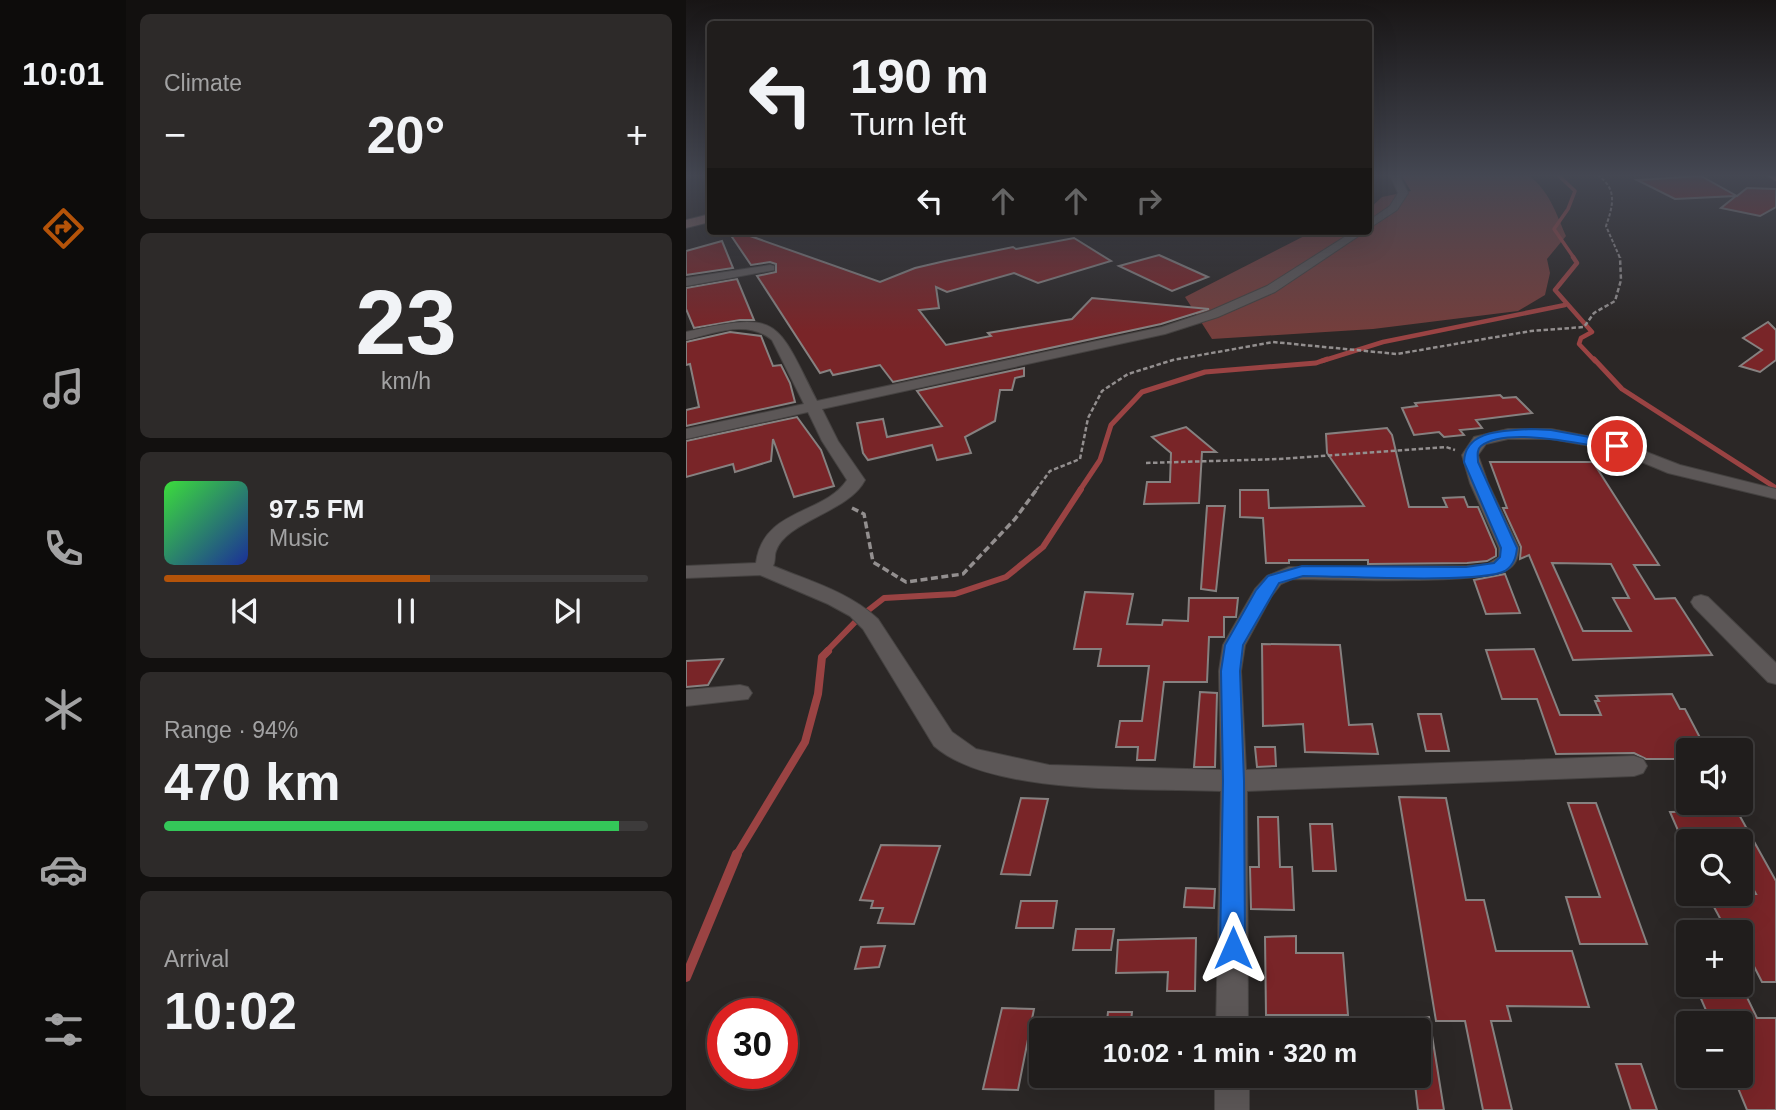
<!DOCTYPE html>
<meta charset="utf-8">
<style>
:root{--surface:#201d1c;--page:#2d2a29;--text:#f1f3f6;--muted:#a2a2a3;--line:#3d3b3b;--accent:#b45309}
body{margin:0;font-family:Arial,sans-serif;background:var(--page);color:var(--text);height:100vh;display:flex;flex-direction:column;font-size:26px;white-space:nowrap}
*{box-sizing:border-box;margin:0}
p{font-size:23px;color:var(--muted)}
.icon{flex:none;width:38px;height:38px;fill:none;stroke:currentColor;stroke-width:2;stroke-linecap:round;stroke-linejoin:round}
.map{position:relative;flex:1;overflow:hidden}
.drawer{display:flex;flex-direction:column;gap:14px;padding:14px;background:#12100f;width:560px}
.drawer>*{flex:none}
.hud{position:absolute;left:21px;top:21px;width:665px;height:214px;border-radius:7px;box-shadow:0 7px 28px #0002,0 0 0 2px var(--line);background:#201d1c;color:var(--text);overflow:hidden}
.fabs{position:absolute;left:990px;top:738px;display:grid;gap:14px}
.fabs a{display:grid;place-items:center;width:77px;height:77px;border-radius:7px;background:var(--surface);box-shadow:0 7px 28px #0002,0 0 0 2px var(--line);font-size:35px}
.speed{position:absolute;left:21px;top:998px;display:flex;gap:14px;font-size:35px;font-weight:700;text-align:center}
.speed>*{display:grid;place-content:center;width:91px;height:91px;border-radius:50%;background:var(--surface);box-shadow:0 7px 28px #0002,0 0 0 2px var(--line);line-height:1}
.speed .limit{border:10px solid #d22;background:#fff;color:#111}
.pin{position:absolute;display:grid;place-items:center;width:60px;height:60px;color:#fff;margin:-30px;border:4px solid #fff;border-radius:50%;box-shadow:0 2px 7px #0007}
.me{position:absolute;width:77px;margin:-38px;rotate:0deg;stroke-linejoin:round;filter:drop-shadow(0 0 5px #0008)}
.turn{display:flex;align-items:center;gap:24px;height:147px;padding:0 28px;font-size:32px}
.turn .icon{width:91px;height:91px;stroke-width:2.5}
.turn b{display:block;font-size:49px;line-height:60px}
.lanes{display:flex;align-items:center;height:66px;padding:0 28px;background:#0003;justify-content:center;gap:35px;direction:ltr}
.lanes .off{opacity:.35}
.big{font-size:52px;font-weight:600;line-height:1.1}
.drawer .tile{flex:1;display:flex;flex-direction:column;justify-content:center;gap:10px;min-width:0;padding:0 24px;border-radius:10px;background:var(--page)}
.drawer .dial{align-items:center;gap:0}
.dial b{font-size:91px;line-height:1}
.song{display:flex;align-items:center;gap:21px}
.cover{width:84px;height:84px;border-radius:10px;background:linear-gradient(135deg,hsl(120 70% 55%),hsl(230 70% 35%))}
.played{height:7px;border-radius:4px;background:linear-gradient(90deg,var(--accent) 55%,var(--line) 55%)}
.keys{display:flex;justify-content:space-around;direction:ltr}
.heat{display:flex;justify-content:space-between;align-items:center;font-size:38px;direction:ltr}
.charge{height:10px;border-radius:5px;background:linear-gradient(90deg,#34c759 94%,var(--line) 0)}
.trip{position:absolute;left:343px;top:1018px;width:402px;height:70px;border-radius:7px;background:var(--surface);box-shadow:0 7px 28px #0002,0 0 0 2px var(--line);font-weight:600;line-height:70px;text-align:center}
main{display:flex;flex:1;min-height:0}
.menu{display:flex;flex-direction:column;width:126px;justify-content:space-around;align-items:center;background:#0d0c0b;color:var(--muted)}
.menu .icon{width:49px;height:49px}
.menu .active{color:var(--accent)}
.menu b{font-size:32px;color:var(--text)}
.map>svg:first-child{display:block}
</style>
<main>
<nav class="menu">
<b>10:01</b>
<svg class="icon active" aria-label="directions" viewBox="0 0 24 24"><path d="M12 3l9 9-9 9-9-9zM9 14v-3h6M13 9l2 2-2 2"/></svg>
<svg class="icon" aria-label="music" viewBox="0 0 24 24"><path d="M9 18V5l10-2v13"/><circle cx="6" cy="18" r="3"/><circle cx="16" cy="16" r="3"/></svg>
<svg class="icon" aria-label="phone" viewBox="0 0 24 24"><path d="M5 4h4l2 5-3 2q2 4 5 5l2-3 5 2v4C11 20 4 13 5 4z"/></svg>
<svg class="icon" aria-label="climate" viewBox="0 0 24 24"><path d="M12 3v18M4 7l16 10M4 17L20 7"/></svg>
<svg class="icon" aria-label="car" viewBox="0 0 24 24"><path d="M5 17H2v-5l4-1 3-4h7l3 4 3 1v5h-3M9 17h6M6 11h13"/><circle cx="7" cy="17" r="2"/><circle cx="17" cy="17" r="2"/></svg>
<svg class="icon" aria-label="filters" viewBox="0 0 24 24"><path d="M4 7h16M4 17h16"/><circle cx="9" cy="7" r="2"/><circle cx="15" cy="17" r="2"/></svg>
</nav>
<section class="drawer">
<div class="tile"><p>Climate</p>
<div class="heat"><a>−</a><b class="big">20°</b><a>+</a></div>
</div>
<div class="tile dial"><b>23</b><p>km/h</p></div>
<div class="tile">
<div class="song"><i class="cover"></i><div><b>97.5 FM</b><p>Music</p></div></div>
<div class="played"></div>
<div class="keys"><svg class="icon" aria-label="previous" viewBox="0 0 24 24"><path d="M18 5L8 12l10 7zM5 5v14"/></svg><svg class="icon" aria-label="pause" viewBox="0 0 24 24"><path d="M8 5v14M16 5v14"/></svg><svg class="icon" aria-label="next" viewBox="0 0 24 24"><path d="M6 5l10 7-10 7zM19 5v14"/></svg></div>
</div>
<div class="tile"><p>Range · 94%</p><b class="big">470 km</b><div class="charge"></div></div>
<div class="tile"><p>Arrival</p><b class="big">10:02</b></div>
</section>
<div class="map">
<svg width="1090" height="1110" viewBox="0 0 1090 1110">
<rect width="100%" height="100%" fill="#2b2726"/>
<!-- green -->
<path fill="#743e3c" d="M715,175H842C863,190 870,213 880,236L861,259L864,273L859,295L832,311L687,329L526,339L499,297L628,231H682L683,209L696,197L725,191Z"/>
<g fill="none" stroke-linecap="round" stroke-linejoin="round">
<!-- stream-far5 -->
<polyline stroke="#9a4343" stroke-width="3.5" points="872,175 889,191 882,209 868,229 888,258"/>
<!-- stream-far4 -->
<g stroke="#9a4343" stroke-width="4.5">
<polyline points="887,257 891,263 869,290 906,332 895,338 893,344 909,361"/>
<polyline points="636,361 697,342 879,305"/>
</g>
<!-- stream-far3 -->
<g stroke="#9a4343" stroke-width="5">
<polyline points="908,359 936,389 1090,488"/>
<polyline points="394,490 414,460 425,425 456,392 519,372 630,363 641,359"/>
</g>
<!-- stream-far2 -->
<polyline stroke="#9a4343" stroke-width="6" points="140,652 175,616 198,598 269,594 320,577 357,547 395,489"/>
<!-- stream-far1 -->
<polyline stroke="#9a4343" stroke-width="8" points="50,856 119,742 132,694 136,657 142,651"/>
<!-- stream -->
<polyline stroke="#9a4343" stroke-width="10" points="0,977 51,854"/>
</g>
<!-- building -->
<g fill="#792528" stroke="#868180" stroke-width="2" fill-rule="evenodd">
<polygon points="1015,176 1051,196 1061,188 1090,189 1090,207 1074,216 1035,208 1050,196 989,199 951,180"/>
<polygon points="42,231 50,231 194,282 229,268 259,261 327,247 330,249 388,238 425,261 352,283 328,273 261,292 250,287 253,308 233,310 260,345 305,336 302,333 386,319 406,298 523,309 475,324 207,382 194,365 147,375 144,370 134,373 71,276 90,272 90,264 84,262 65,265"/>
<polygon points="36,241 47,268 0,275 0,251"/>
<polygon points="473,255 522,277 486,291 433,266"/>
<polygon points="51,279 68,320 54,320 8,328 0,309 0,288"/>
<polygon points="1082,322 1090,330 1090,360 1074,372 1054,366 1076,350 1057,338"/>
<polygon points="44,332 75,336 87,366 95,365 104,383 109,402 0,426 0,410 13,407 4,364 0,365 0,342"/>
<polygon points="338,368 338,376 329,378 326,390 314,390 309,421 279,437 285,453 251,460 246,445 182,460 177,453 171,423 197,419 201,437 256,426 231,391"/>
<polygon points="814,395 817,398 830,397 846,413 790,420 796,428 774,430 778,435 758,437 753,432 728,435 716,408 731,406 729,403"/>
<polygon points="111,417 135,450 148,486 108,497 87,439 85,461 49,472 47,464 0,477 0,441"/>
<polygon points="500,427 530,452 516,452 513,503 458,504 461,482 484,482 485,453 466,437"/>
<polygon points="701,428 706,435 723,507 761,507 757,498 778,497 782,507 792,507 810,549 810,556 801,561 781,563 682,564 682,560 603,560 603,563 580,563 577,518 554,517 554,490 582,490 583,508 678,506 641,453 640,434"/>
<path d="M804,462H907L973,565H948L969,599L989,598L1026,655L887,660L843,555L834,559L835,547L817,508H821ZM866,563L925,564L943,598H927L945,631H897Z"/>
<polygon points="521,506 539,506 530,591 515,589"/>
<polygon points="819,574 834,613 800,614 788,580"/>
<polygon points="399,592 447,594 441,624 476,625 477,620 502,621 503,598 552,598 550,617 538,617 538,637 523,637 521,682 478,682 469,760 451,760 452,747 430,747 434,721 456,721 463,666 412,666 415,649 388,649"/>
<polygon points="576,644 654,645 663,725 686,724 692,754 619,752 617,724 577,726"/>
<polygon points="848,649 874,715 915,715 909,701 913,701 910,696 986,694 994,709 999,709 1021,751 1003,751 1003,759 960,759 948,753 870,754 851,699 816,699 800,650"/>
<polygon points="37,659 22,685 0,687 0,661"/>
<polygon points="514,692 531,693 529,767 508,767"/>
<polygon points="732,714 755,714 763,751 740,751"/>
<polygon points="569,747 589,747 590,766 571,767"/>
<polygon points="713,797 760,798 780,900 798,900 810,951 886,951 903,1007 821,1006 825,1021 805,1021 826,1110 797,1110 779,1021 750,1021"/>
<polygon points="335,798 362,799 344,875 315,874"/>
<polygon points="882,803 910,803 961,944 894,944 880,897 914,897"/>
<polygon points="1051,811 1090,881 1090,982 1076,982 1055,941 1055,933 1051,933 1045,921 1036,922 1021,894 1070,894 1055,867 1055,842 997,842 984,812"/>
<polygon points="572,817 592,817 594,867 606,867 608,910 565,909 564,867 573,867"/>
<polygon points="624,824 646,824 650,871 627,871"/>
<polygon points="195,845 254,846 228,924 192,923 197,908 185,908 187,901 174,900"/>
<polygon points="500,888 529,889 528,908 498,907"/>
<polygon points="335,901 371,901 367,928 330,928"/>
<polygon points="390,929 428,929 425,950 387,950"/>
<polygon points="610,936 610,953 657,953 662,1015 580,1015 579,937"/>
<polygon points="510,938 509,991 481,991 482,972 430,973 432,940"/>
<polygon points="199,946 193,967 169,969 175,947"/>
<polygon points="1009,985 1055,985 1071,1018 1090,1018 1090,1110 1061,1110 1047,1076 1055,1076 1055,1023 1026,1024"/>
<polygon points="316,1008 348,1009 332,1090 297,1089"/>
<polygon points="422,1012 446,1012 444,1031 420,1031"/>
<polygon points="743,1017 758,1110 732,1110 728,1076 733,1076 733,1018"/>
<polygon points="930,1064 955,1064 971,1110 945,1110"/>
</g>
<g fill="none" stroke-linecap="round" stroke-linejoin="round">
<defs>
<g id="street">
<polygon points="704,175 713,175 722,193 711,210 682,229 682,221 704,206 712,193"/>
<path d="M668,231H680L589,292L532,317L479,334L136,409L152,441L179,480C163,512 100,521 90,551C88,556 90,560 87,566C124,581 163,592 192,619L266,732L290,749L363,765L535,770L533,671L537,645L569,589L581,576L603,567L781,566L802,564L813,557V548L784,483L776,455L788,437L822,429H865L937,443L994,465L1090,489V499L982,473L927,450L865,439H822L800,444L792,455L802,483L833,548C832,558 830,565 821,570C799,585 642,579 606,579L595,584L585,597L559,645L555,671L560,770L948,756L957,759L961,766L957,773L948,776L561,791L562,1031H530L535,791C460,788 305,796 248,746L177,629L164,616L142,604L74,575L0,578V566L70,563C77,508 138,515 161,480L136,441L122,412L0,439V429L118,404L86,340C61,319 28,333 0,340V332C95,310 90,320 131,401L476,327L524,311L581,286Z"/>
<polygon points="84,265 88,266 88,270 0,286 0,278"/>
<polygon points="1015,595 1022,597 1090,663 1090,684 1082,682 1008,607 1005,602 1008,597"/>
<polygon points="54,685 62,687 66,693 62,699 0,706 0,690"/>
<rect x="529" y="1076" width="34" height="34"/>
</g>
<polygon id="secondary" points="24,214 24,222 0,228 0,220"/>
<polygon id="highway" points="1080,175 1090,175 1090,181"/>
</defs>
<!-- street casing -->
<use href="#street" stroke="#454241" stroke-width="2"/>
<!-- secondary casing -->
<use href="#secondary" stroke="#454241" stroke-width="2"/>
<!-- highway casing -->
<use href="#highway" stroke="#454241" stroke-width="2"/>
<!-- path-far2 -->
<path stroke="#938f8f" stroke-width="2" stroke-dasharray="3.5 2" stroke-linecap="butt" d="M911,175C932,188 927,206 920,226L934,258"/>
<!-- path-far1 -->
<g stroke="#938f8f" stroke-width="2.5" stroke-dasharray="4.5 2.5" stroke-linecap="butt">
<polyline points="460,463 593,459 760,447 769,450"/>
<polyline points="350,490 364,471 394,459 402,418 416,391 442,374 487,360 587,342 711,354 845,331 898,327 908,313 929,301 935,280 934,257"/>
</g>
<!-- path -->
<polyline stroke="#938f8f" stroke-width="3.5" stroke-dasharray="7 3.5" stroke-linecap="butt" points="166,508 178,514 187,562 220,582 277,574 329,519 351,489"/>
<!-- street -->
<use href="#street" fill="#5c5757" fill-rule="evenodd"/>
<!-- secondary -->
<use href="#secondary" fill="#7e6261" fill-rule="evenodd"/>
<!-- highway -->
<use href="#highway" fill="#cf7a77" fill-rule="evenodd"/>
</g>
<!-- sky -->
<linearGradient id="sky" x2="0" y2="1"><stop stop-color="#181515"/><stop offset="0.53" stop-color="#444752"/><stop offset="1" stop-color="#444752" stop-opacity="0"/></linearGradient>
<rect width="1090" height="331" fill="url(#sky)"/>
<!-- route -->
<path fill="#1a73e8" stroke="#114b97" stroke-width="2" d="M845,429L865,430L931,442L938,446L931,450C901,445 821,426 795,446C790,450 792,457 792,462L831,548C830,557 828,565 819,571C795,584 653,576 617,576L593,583L557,645L554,671L558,781L559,948L555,956L547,959L538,956L534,948L537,781L535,671L539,645L570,590L582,576L616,566L780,567L808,563L814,557L815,548L778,462C779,429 820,431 845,429Z"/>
</svg>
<div class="fabs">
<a><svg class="icon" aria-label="sound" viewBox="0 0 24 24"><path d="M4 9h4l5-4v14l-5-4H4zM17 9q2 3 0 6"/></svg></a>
<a><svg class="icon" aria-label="search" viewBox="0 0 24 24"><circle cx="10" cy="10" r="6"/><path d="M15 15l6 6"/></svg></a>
<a>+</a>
<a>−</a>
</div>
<div class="speed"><div class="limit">30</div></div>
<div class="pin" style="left:931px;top:446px;background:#d93025"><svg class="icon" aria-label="arrive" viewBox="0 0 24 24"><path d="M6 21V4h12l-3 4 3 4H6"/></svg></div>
<svg class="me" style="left:547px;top:948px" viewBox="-20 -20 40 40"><path d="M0-17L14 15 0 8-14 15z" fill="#1a73e8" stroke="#fff" stroke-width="4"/></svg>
<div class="trip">10:02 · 1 min · 320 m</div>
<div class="hud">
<div class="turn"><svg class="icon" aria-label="left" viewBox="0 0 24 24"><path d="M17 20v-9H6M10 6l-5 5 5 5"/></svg><div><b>190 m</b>Turn left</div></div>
<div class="lanes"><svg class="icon" aria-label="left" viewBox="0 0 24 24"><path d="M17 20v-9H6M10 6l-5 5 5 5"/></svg><svg class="icon off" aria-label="ahead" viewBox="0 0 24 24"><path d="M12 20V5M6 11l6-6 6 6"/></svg><svg class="icon off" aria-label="ahead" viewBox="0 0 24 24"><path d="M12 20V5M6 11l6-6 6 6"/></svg><svg class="icon off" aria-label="right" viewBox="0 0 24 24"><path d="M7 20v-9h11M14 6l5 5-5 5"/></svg></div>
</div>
</div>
</main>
